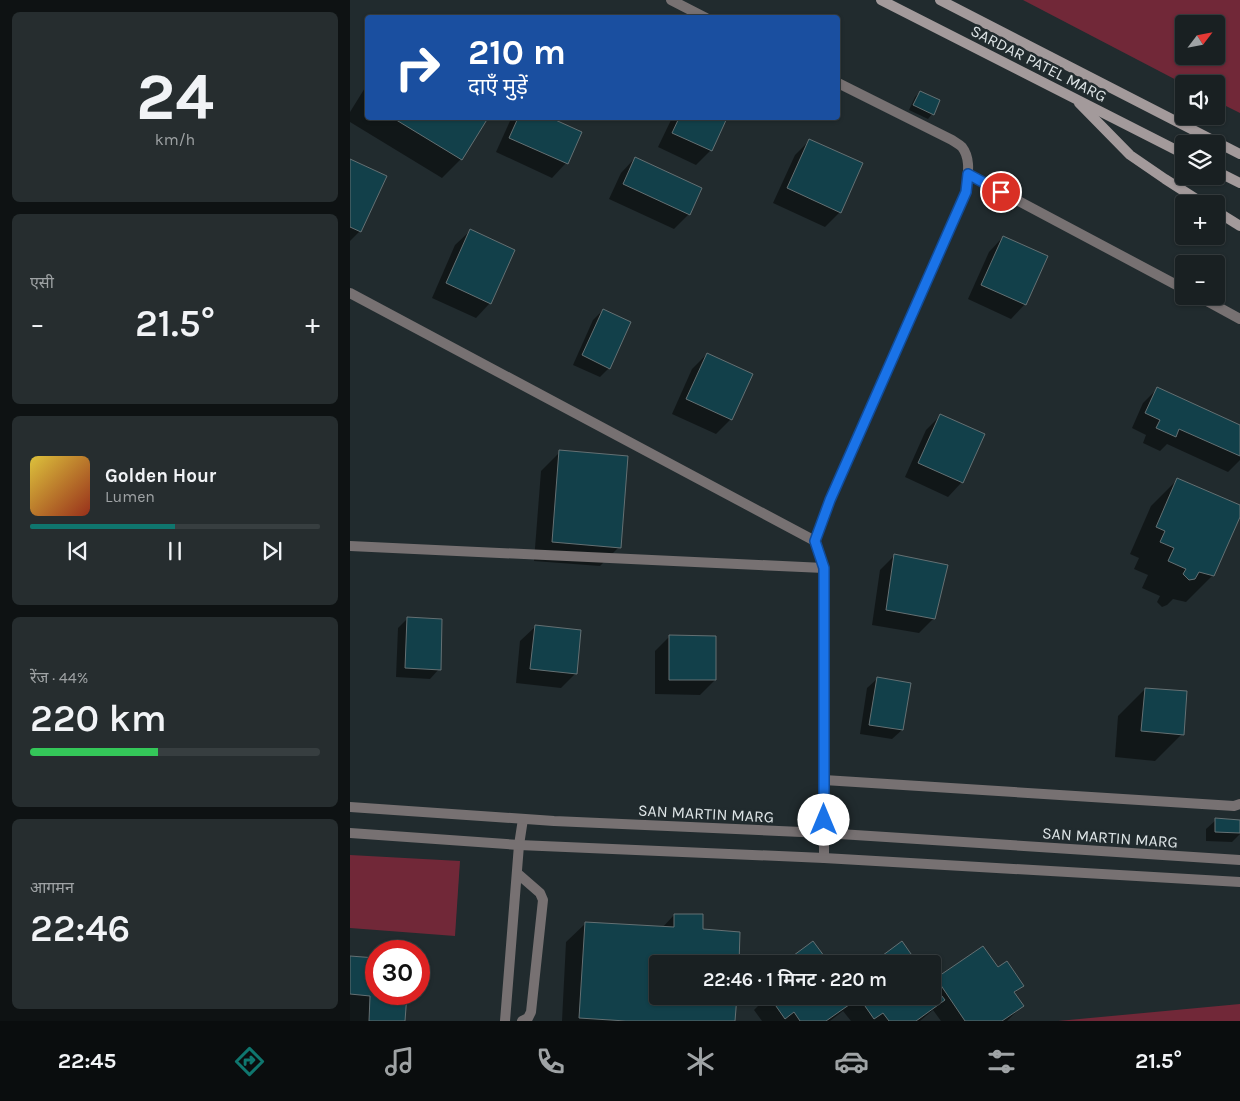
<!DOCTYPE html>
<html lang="hi">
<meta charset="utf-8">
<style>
:root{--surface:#192022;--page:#262d2f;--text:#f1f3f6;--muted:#9fa3a5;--line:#373e40;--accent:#0f766e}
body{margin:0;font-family:Karla,"Noto Sans Devanagari",sans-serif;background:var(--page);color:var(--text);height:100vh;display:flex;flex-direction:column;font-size:19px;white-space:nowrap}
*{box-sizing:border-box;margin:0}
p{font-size:16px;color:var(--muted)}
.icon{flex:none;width:28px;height:28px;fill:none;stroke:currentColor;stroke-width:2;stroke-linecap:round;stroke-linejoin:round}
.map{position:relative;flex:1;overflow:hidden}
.details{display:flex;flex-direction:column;gap:12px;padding:12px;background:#0e1213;width:350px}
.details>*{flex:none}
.hud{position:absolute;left:15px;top:15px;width:475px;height:105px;border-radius:5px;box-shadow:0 1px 4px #0004,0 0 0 1px var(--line);background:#1a4fa0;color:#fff;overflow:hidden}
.needle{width:32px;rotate:58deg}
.buttons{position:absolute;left:825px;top:15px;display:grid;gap:10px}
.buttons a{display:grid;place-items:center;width:50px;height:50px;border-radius:5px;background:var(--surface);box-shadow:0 1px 4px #0004,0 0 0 1px var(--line);font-size:25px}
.speed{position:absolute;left:15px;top:940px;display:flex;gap:10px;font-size:25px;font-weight:700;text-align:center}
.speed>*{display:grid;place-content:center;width:65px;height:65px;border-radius:50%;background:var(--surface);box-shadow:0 1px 4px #0004,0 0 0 1px var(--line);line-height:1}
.speed .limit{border:8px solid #d22;background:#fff;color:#111}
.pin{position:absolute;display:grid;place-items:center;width:42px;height:42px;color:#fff;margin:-21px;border:2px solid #fff;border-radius:50%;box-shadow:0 1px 5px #0007}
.me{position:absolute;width:55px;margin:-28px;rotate:0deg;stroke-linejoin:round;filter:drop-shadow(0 0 4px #0008)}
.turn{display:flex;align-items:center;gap:18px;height:105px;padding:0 20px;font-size:22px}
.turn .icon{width:65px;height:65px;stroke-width:2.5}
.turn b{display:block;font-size:35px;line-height:42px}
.big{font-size:38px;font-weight:600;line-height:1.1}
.details .widget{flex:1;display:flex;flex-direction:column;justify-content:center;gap:8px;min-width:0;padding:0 18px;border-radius:8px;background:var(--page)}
.details .dial{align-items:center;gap:0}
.dial b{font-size:65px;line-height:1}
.song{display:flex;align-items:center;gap:15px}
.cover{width:60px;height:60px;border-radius:8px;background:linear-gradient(135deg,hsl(50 70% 55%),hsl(10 70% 35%))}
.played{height:5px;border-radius:2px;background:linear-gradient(90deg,var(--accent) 50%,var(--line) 50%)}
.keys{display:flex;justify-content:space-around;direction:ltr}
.heat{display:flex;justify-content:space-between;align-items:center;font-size:28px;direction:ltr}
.charge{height:8px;border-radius:4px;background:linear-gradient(90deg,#34c759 44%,var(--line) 0)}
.trip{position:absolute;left:299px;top:955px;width:292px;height:50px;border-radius:5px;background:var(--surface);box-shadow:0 1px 4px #0004,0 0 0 1px var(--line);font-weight:600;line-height:50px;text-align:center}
.tab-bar{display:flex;height:80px;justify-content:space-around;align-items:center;background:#0a0d0e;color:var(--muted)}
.tab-bar .icon{width:35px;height:35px}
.tab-bar .on{color:var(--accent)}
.tab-bar b{font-size:22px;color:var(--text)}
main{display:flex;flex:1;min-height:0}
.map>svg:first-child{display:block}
</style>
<main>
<section class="details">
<div class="widget dial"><b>24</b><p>km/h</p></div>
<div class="widget"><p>एसी</p>
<div class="heat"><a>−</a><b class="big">21.5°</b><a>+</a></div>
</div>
<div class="widget">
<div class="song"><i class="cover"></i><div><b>Golden Hour</b><p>Lumen</p></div></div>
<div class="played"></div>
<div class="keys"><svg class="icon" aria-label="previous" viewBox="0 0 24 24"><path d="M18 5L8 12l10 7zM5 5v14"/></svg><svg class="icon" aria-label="pause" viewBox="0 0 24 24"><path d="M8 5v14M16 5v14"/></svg><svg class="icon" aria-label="next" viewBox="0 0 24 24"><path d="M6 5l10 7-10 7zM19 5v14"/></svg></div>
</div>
<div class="widget"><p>रेंज · 44%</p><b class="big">220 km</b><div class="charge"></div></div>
<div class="widget"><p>आगमन</p><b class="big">22:46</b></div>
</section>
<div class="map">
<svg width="890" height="1021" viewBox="0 0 890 1021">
<rect width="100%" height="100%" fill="#212b2e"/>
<!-- green -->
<g fill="#712838" fill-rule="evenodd">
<path d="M673,0H890V113L866,101V84H834ZM834,24H866V56H834Z"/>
<polygon points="0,855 110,861 105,936 0,928"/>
<polygon points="890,1004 890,1021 708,1021"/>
</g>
<!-- shadow -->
<g fill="#0007">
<polygon points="18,83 18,118 136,118 111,159 92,178 0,122 0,112"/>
<polygon points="570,92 582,114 578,119 559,110 565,97"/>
<polygon points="163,118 198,118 230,132 216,163 202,178 146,152 160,121"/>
<polygon points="322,118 375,118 361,150 346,165 308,147"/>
<polygon points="460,140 490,212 475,227 423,203 445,155"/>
<polygon points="285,158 339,214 324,229 259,199 271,173"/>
<polygon points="0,161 10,231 0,241"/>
<polygon points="120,231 140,303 126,318 82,298 105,245"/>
<polygon points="653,237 675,304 661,319 618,299 639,252"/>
<polygon points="253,310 259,368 250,377 223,365 243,320"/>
<polygon points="357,354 381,419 366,434 322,414 342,369"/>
<polygon points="807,389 890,426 890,460 878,472 817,444 810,451 793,443 796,435 782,428 793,403"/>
<polygon points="590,416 612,482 598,497 555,477 576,430"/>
<polygon points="210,452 269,547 250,566 184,561 191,471"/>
<polygon points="828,479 890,507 890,514 863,575 836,602 823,599 817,605 812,607 807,602 810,596 792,588 798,575 784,569 789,558 780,554 801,506"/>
<polygon points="545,555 584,618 569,633 522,625 530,570"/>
<polygon points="58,618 89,669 80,679 46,677 48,628"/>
<polygon points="185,627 226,673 211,688 166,683 170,641"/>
<polygon points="320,636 365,680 350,695 305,694 305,651"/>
<polygon points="527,679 552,730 542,739 510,734 517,688"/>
<polygon points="795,689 832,734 805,761 765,757 768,716"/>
<polygon points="866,820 890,821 890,834 882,842 856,841 856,829"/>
<polygon points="324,915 352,916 308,964 308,996 384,1021 212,1021 216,942 236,923 312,928"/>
<polygon points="633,948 647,969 672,985 664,994 672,1006 657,1021 591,1021 583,1010 570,1021 501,1021 493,1011 480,1021 412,1021 404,1010 412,1002 408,996 582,996 582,983 587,979"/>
<polygon points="0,957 26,959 26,994 56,994 54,1021 0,1021"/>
</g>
<!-- building -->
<g fill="#12404a" stroke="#647073">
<polygon points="570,91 590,100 584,115 563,105"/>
<polygon points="43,118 138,118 112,160"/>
<polygon points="168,118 201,118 232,132 218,164 159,138"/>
<polygon points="329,118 377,118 362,151 322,133"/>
<polygon points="459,139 513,163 491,213 437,188"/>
<polygon points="285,157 352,188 340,215 273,184"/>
<polygon points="0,159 37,176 11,232 0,227"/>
<polygon points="120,229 165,250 141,304 96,283"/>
<polygon points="653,236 698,256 676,305 631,285"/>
<polygon points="253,309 281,322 260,369 232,355"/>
<polygon points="357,353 403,374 382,420 336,399"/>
<polygon points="807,387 890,425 890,456 829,429 826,437 806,428 810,420 795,413"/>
<polygon points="590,414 635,434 613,483 568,463"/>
<polygon points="209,450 278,456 271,548 202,542"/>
<polygon points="827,478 890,505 890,517 864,576 849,572 845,579 839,580 833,574 836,569 818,561 824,548 810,542 815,531 806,527"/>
<polygon points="544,554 598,565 585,619 536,610"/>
<polygon points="57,617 92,619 91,670 55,668"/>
<polygon points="185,625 231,630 227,674 180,669"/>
<polygon points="319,635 366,636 366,680 319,680"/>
<polygon points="527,677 561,683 553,730 519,725"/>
<polygon points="795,688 837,691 834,735 791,731"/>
<polygon points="865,818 890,820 890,833 865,832"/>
<polygon points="324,914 353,914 353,929 390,932 389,964 308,964 308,996 387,996 385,1021 276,1021 229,1018 235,922 324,927"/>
<polygon points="463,941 480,964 432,964"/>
<polygon points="552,941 568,964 521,964"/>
<polygon points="633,946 648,967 657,961 674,986 664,992 674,1006 652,1021 615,1021 586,978"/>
<polygon points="0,956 26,958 26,994 57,994 55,1021 19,1021 20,996 0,994"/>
<polygon points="582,983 595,1000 566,1021 539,1021 533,1013 524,1019 508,996 582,996"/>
<polygon points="419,996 503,996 506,1000 476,1021 450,1021 444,1012 435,1019"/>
</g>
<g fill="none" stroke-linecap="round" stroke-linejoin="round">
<!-- service -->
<polyline stroke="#777172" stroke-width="10" points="167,873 190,893 193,900 181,1012 178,1018 172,1021"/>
<!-- minor -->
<g stroke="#777172" stroke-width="10">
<polyline points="321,0 356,18"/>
<polyline points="618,174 834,289"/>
<polyline points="0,293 465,541 474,568 474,858"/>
<polyline points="848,296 890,319"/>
<path d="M465,541L480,500L616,192C617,177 622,160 612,147C609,144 605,142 602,140L488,83"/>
<polyline points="0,546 474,568"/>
<polyline points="474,780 884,806 890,804"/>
<polyline points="155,1021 169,845 173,819"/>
</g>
<!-- tertiary -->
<g stroke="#777172" stroke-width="10">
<polyline points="0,807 204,821 474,833 890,860"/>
<polyline points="0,833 169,845 474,858 890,882"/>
</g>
<!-- secondary -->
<g stroke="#a39a9b" stroke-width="10">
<polyline points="531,0 834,154"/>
<polyline points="590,0 890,154"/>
<polyline points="729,103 780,155 815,179 854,204"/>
<polyline points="866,171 890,183"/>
<polyline points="866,211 890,226"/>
</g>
</g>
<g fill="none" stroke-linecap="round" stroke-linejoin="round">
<defs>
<polyline id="route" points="474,820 474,568 465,541 480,500 616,192 618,174 651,192"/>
</defs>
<!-- route casing -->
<use href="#route" stroke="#114b97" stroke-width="12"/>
<!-- route -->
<use href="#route" stroke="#1a73e8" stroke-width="9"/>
</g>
<g text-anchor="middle" stroke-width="5" stroke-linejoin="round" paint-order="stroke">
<!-- street labels -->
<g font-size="16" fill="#dee5e7" stroke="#212b2e">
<text transform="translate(689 63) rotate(27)" y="6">SARDAR PATEL MARG</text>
<text transform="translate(356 813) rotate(3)" y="6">SAN MARTIN MARG</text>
<text transform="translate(760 837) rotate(4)" y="6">SAN MARTIN MARG</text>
</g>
</g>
</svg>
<div class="buttons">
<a><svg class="needle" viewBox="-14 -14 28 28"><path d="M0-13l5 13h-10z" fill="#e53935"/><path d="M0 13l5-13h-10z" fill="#9fa3a5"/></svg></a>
<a><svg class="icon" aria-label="sound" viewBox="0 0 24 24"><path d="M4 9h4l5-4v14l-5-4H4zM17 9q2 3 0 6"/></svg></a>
<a><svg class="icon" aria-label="layers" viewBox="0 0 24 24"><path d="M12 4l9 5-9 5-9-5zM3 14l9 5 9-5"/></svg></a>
<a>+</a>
<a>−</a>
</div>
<div class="speed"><div class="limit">30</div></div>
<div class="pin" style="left:651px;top:192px;background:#d93025"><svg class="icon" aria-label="arrive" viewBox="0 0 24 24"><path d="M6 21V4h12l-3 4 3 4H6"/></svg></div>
<svg class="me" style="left:474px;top:820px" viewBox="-20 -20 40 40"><circle r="19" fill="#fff"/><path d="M0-13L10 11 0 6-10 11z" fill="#1a73e8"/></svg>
<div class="trip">22:46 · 1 मिनट · 220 m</div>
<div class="hud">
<div class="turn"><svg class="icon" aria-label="right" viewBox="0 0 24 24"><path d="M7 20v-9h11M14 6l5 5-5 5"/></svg><div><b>210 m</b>दाएँ मुड़ें</div></div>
</div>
</div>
</main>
<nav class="tab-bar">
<b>22:45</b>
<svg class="icon on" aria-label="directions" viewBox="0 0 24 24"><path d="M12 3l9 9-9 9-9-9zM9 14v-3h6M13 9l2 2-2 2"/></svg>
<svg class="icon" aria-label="music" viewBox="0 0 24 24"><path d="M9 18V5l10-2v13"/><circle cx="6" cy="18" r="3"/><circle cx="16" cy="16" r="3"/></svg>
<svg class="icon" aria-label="phone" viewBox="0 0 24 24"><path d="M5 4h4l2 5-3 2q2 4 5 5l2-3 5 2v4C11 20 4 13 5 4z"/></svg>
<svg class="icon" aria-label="climate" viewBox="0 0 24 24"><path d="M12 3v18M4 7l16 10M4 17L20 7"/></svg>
<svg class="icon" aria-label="car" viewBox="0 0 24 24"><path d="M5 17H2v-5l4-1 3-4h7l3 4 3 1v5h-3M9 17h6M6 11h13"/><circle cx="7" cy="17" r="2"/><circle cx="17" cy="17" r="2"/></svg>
<svg class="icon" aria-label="filters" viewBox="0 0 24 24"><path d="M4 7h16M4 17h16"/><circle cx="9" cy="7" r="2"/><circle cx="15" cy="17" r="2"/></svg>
<b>21.5°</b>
</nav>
